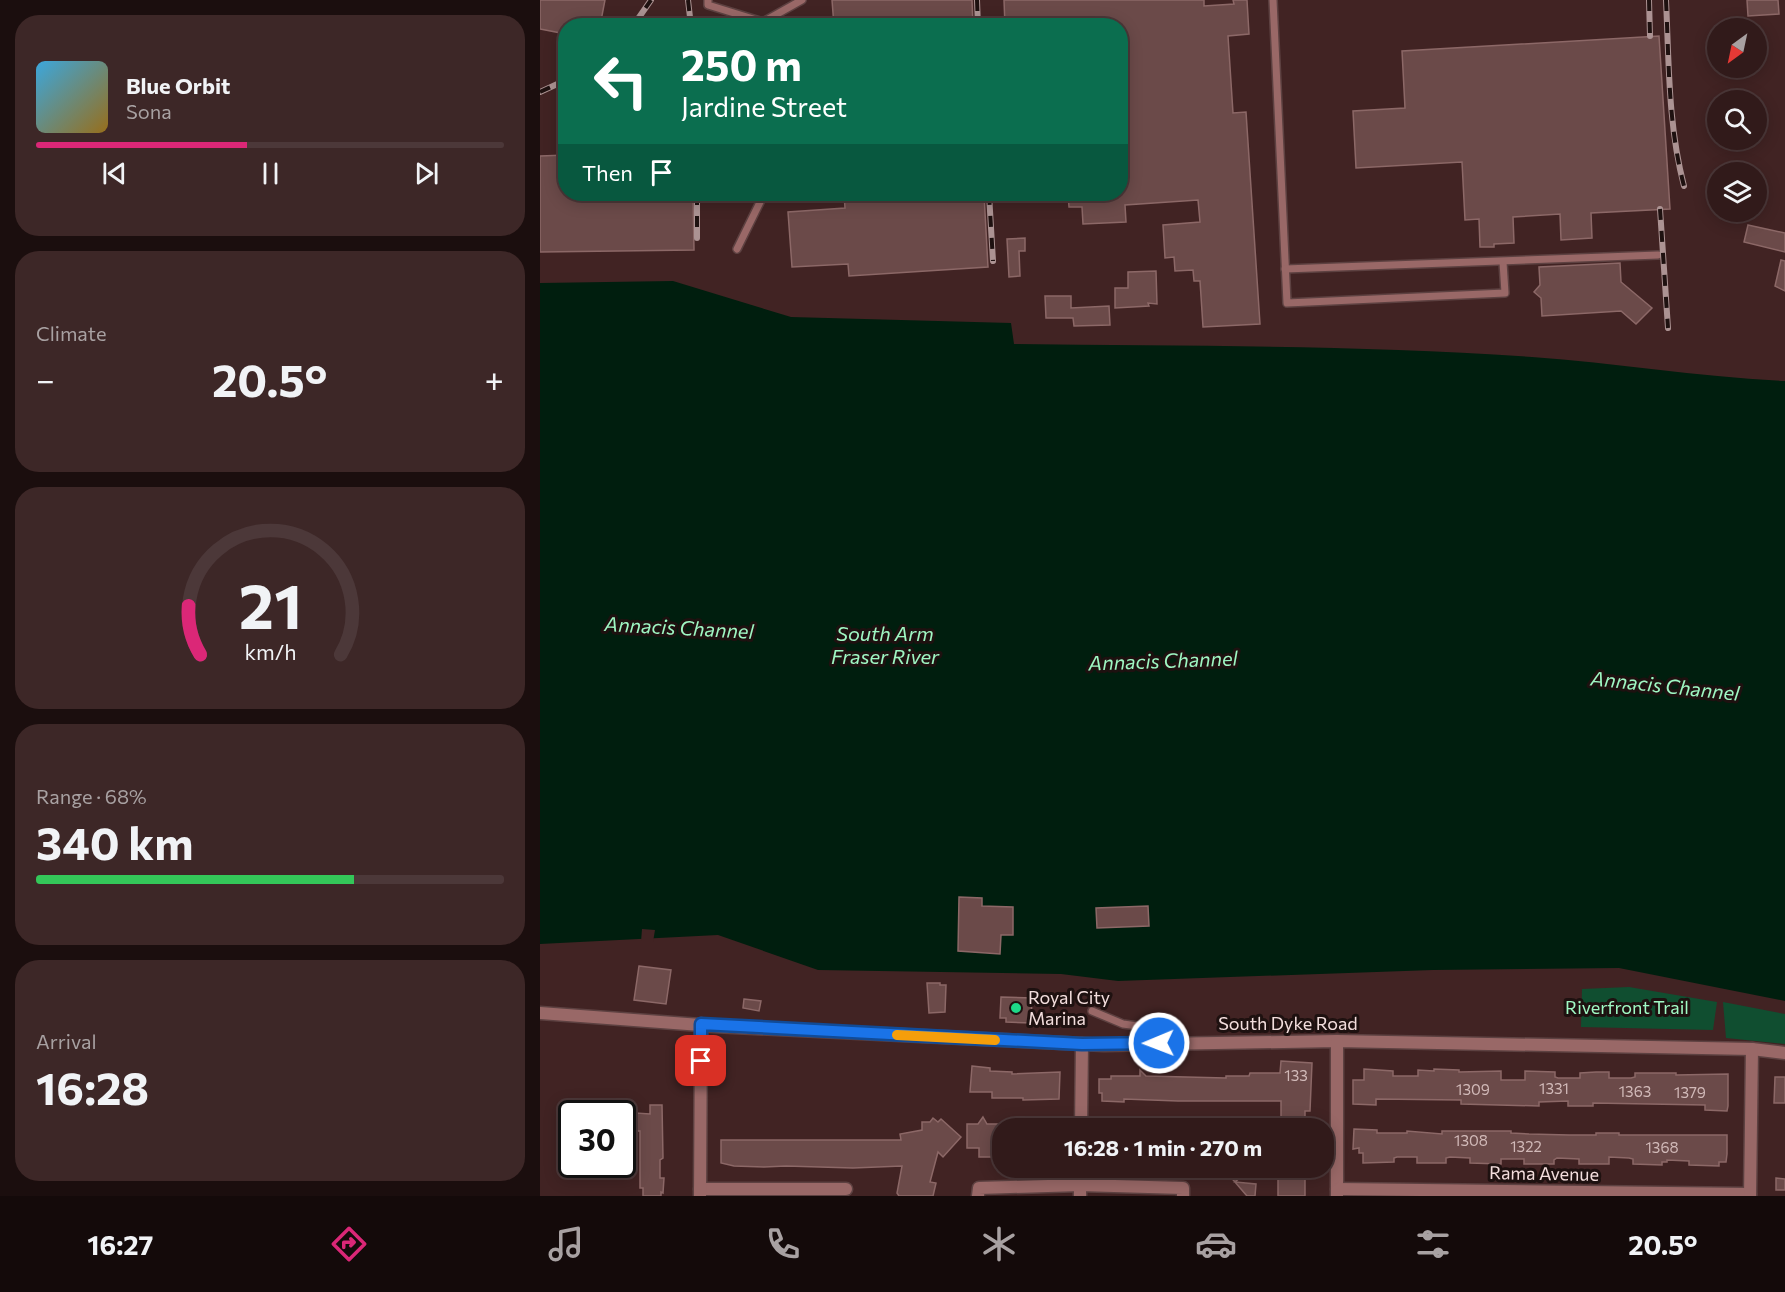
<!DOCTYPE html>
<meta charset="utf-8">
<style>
:root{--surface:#311a1a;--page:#3d2727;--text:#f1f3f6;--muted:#a8a1a2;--line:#4c3839;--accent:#db2777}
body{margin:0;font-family:Commissioner,sans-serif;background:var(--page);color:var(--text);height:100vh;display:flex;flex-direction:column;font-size:22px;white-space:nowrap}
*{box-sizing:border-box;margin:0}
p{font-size:20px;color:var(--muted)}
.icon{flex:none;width:33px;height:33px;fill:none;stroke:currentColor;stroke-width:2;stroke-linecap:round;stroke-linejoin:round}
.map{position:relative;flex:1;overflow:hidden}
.drawer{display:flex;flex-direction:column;gap:15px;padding:15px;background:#1b0e0e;width:540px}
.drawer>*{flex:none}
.banner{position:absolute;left:18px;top:18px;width:570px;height:183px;border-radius:24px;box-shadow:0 3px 15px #0003,0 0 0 2px var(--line);background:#0b6e4f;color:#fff;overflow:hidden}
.needle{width:39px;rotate:213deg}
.controls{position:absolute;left:1167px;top:18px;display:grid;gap:12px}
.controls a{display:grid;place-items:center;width:60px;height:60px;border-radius:50%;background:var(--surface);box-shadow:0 3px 15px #0003,0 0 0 2px var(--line);font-size:30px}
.speed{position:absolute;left:18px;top:1100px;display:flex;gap:12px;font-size:30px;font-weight:700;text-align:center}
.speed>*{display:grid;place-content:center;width:78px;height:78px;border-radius:50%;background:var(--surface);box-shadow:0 3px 15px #0003,0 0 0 2px var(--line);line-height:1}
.speed .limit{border:3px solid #111;border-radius:9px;background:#fff;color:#111}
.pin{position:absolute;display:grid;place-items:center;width:51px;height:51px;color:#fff;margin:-26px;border-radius:12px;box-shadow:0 3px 9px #0006}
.me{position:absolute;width:66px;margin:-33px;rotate:269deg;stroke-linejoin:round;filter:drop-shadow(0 0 4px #0008)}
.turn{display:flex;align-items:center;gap:21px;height:126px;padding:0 24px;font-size:27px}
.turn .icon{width:78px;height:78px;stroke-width:2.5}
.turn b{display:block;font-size:42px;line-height:51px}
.then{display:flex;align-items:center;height:57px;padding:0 24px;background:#0003;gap:12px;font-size:22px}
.big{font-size:45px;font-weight:700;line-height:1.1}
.drawer .tile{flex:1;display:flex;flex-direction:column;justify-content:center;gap:9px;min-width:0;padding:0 21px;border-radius:24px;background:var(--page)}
.drawer .dial{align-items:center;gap:0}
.dial svg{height:156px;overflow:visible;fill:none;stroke:var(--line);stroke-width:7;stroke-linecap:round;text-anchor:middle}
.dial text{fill:var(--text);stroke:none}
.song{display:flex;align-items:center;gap:18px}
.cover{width:72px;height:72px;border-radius:9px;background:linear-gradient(135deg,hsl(200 70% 55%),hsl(40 70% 35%))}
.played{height:6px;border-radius:3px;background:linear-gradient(90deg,var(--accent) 45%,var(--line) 45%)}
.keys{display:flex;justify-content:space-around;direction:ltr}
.heat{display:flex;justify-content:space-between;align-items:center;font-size:33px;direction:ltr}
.charge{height:9px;border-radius:4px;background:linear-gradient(90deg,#34c759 68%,var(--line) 0)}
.trip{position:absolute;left:452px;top:1118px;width:342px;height:60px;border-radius:24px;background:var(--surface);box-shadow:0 3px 15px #0003,0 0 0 2px var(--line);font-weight:700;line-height:60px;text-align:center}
.menu{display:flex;height:96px;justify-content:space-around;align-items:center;background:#140a0a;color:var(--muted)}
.menu .icon{width:42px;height:42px}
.menu .selected{color:var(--accent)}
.menu b{font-size:27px;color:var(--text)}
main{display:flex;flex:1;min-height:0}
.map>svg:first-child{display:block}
</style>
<main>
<section class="drawer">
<div class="tile">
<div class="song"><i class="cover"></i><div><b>Blue Orbit</b><p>Sona</p></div></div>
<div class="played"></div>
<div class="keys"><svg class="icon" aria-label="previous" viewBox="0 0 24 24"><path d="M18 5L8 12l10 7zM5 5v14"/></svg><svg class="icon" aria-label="pause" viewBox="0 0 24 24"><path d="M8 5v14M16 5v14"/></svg><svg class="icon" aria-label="next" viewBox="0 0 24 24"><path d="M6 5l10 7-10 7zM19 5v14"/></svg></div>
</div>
<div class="tile"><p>Climate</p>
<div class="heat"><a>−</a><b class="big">20.5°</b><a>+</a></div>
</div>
<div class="tile dial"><svg viewBox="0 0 100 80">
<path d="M14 69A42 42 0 1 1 86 69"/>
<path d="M14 69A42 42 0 0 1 8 44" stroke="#db2777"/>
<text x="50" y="56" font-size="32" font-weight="700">21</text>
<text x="50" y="72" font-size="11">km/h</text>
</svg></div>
<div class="tile"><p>Range · 68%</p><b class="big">340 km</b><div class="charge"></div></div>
<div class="tile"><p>Arrival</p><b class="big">16:28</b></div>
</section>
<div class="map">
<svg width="1245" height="1196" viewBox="0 0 1245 1196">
<rect width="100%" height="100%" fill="#412323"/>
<!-- green -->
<g fill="#104e30">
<polygon points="1089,987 1177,1002 1173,1030 1041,1027 1042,989"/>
<polygon points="1183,1002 1245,1014 1245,1044 1186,1038"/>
</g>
<!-- water -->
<path fill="#001e0e" d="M133,281L251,317L471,323L474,344C647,346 820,345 992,357C1076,363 1160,377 1245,381V1001L1079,968L893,970L578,981L521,974L278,970L178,935L0,944V283Z"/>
<!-- pier -->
<polygon fill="#412323" points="102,929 115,930 113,942 101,942"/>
<!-- building -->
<g fill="#6b4a49" stroke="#8c6867" stroke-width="1.5">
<polygon points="0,0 65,0 60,26 26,26 26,34 0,29"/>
<polygon points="292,0 432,0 433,26 294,26"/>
<polygon points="464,0 664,0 664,6 694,4 693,0 707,0 709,34 688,36 693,113 706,112 720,324 663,327 660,281 654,281 653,270 635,271 634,257 625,258 623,225 660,222 658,200 585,205 586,222 543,224 542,207 529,207 528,194 580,194 580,26 465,26"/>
<polygon points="1207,0 1238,0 1239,14 1208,16"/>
<polygon points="1119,36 1130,209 1051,213 1052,238 1021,240 1020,214 973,217 974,243 954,244 954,247 940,247 939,219 925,220 922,162 816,168 813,111 865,108 862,51"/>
<polygon points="26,155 26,194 153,194 154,250 0,252 0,156"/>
<polygon points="304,194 444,194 448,267 309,276 308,264 252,267 248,212 305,208"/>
<polygon points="1208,225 1245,233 1245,252 1204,242"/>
<polygon points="485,238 485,251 479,251 480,276 469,277 467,239"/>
<polygon points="1241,260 1245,261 1245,291 1235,286"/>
<polygon points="1080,263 1081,282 1112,308 1096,324 1081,311 1002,316 1001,298 994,292 1000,285 999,267"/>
<polygon points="616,271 617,304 608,303 609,306 575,308 575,288 588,288 588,272"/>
<polygon points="505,296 531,296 531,308 569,306 570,325 534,326 533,318 506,318"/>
<polygon points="419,897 442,898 442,906 473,907 473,935 461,935 460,954 418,951"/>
<polygon points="608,906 609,926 557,928 556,908"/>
<polygon points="99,966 131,970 126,1004 94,1000"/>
<polygon points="387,983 400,983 400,985 406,985 405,1012 389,1013"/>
<polygon points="461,997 492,998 491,1023 466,1022 466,1018 460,1018"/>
<polygon points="204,999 221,1001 219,1011 203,1008"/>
<polygon points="741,1061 772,1063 770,1111 765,1111 765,1128 745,1128 745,1122 741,1122 741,1101 638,1101 584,1099 584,1102 562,1101 562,1093 559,1093 559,1079 571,1079 571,1076 600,1076 600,1070 606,1076 686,1078 686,1076 709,1076 710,1073 740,1073"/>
<polygon points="432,1066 450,1068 450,1071 472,1072 472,1074 520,1072 519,1099 483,1100 483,1098 452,1098 452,1092 430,1092"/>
<polygon points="824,1069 853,1071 853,1076 878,1076 878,1070 894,1071 894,1069 919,1070 919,1072 961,1071 961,1080 985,1080 985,1071 1015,1072 1015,1077 1018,1078 1040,1078 1040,1073 1056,1072 1069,1072 1069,1078 1091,1078 1095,1077 1095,1073 1136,1073 1136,1075 1188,1074 1188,1106 1187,1111 1165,1110 1165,1105 1053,1103 1053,1106 1028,1106 1028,1101 999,1102 999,1106 921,1104 921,1100 836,1099 836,1105 813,1104 813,1080 824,1080"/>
<polygon points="1235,1077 1245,1077 1245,1103 1234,1103"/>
<polygon points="110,1105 122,1105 123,1158 120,1160 120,1178 124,1178 123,1193 121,1192 121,1196 103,1196 103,1188 100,1188 100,1131 96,1131 96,1113 110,1114"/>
<polygon points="443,1117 447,1124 462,1124 462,1154 454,1154 454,1157 439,1157 439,1148 427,1148 427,1124 438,1124"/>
<polygon points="393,1118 398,1122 401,1119 421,1137 403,1157 398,1152 390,1182 396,1183 393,1196 359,1196 357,1193 362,1166 313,1168 246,1166 224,1167 194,1166 181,1163 181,1140 361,1140 360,1134 382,1130 382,1122 390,1122"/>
<polygon points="814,1129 837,1130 837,1133 867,1133 867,1131 902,1134 902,1131 971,1131 971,1133 989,1134 1029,1135 1056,1135 1056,1133 1079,1133 1079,1135 1187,1135 1187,1154 1186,1162 1179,1162 1179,1166 1149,1165 1149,1161 1127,1160 1127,1162 1122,1162 1122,1165 1093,1164 1093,1159 1089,1158 1069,1157 1069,1164 1039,1164 1039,1159 1017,1158 1014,1160 1014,1164 984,1164 984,1159 961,1159 961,1164 930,1163 930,1158 910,1157 906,1158 906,1163 877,1163 877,1157 857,1157 854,1158 854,1162 823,1163 823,1153 819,1153 819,1148 813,1149"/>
<polygon points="682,1167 713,1167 695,1182 716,1184 715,1196 707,1196"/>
<rect x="738" y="1167" width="27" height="29"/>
<polygon points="1236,1178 1245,1179 1245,1190 1236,1190"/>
</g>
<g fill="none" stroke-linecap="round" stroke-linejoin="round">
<defs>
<g id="service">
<polyline points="168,0 168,5 223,22 223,26"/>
<polyline points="733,0 747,303 965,293 963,262"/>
<polyline points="223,22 262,0"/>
<polyline points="197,249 224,194"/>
<polyline points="745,269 1118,255"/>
<polyline points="552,1011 583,1024 612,1028 619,1043"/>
</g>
<g id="minor">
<polyline points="0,1013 174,1026 564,1045 797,1041 1212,1049 1245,1053"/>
<polyline points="797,1041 797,1195"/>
<polyline points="541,1128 542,1044"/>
<polyline points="160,1189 306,1189"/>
<polyline points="797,1189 1210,1194"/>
<polyline points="160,1196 161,1024"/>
<polyline points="438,1196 439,1188 540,1185 643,1188 643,1196"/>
<polyline points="540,1196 540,1167"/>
<polyline points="1210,1196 1212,1049"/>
</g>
</defs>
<!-- service casing -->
<use href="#service" stroke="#5d4141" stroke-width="10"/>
<!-- minor casing -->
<use href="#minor" stroke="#5d4141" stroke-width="15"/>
<!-- service -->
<use href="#service" stroke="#996867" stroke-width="7"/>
<!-- minor -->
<use href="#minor" stroke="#996867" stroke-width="12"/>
<defs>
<g id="rail">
<polyline points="148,0 151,26"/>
<polyline points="437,0 438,26"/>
<polyline points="1109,0 1110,36"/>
<path d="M1126,0C1129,63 1128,125 1144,186"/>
<polyline points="93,26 111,0"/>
<polyline points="0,92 26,80"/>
<polyline points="157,194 157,238"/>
<polyline points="449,194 453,261"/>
<polyline points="1120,209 1128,328"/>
</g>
</defs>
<!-- rail casing -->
<use href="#rail" stroke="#ac9393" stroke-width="6"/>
<!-- rail -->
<use href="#rail" stroke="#1e1110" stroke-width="4" stroke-dasharray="11" stroke-linecap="butt"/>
</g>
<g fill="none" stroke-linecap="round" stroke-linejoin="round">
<defs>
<polyline id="route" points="161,1061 161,1024 542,1044 619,1043"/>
</defs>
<!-- route casing -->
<use href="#route" stroke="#114b97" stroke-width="15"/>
<!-- route -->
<use href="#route" stroke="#1a73e8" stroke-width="10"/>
<!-- slow -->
<polyline stroke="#f59e0b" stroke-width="10" points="357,1035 455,1040"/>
</g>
<!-- markers -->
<circle fill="#1dd888" stroke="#1e1110" stroke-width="2" cx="476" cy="1008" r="6"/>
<g text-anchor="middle" stroke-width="6" stroke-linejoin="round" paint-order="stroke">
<!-- number labels -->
<g font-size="15" fill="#d1b9b8">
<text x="756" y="1081">133</text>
<text x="1014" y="1094">1331</text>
<text x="933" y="1095">1309</text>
<text x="1095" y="1097">1363</text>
<text x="1150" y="1098">1379</text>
<text x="931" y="1146">1308</text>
<text x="986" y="1152">1322</text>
<text x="1122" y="1153">1368</text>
</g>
<!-- poi labels -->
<g font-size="18" fill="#f3dedd" stroke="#1e1110" text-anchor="start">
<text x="488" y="1004">Royal City<tspan x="488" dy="21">Marina</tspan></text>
</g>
<!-- park labels -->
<g font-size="18" fill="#a0f9c4" stroke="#1e1110">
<text x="1087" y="1014">Riverfront Trail</text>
</g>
<!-- street labels -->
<g font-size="18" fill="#f3dedd" stroke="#1e1110">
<text x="748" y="1030">South Dyke Road</text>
<text transform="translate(1004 1174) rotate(1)" y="6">Rama Avenue</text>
</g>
<!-- water labels -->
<g font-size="20" font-style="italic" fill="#9ff7c3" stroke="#1e1110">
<text transform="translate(139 628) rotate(3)" y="7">Annacis Channel</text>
<text x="345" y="641">South Arm<tspan x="345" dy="23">Fraser River</tspan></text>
<text transform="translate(623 661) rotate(-2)" y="7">Annacis Channel</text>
<text transform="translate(1125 686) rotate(6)" y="7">Annacis Channel</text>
</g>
</g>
</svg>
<div class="controls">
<a><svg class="needle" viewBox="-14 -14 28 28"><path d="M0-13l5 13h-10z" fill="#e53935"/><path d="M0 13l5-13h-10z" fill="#a8a1a2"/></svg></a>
<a><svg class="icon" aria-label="search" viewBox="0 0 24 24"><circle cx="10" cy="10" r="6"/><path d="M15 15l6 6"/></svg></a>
<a><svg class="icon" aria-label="layers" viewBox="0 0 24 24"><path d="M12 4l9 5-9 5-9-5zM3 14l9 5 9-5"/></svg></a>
</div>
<div class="speed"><div class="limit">30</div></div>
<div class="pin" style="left:161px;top:1061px;background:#d93025"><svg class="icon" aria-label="arrive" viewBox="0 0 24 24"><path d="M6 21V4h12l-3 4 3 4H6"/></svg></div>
<svg class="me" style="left:619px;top:1043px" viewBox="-20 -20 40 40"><circle r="17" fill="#1a73e8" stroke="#fff" stroke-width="3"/><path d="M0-11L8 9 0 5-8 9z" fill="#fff"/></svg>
<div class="trip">16:28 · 1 min · 270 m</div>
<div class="banner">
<div class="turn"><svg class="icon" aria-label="left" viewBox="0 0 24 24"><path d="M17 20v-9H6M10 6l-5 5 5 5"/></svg><div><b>250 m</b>Jardine Street</div></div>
<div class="then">Then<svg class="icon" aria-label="arrive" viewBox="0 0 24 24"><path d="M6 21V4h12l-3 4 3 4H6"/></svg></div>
</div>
</div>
</main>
<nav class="menu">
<b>16:27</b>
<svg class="icon selected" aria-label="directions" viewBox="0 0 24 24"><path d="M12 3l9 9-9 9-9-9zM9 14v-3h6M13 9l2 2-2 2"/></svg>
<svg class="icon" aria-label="music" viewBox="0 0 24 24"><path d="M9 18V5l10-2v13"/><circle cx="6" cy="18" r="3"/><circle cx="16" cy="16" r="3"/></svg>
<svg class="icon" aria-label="phone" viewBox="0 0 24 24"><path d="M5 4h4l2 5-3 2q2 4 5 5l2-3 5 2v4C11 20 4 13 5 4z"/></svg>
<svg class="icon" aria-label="climate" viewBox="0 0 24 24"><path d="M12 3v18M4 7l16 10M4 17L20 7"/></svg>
<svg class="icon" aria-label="car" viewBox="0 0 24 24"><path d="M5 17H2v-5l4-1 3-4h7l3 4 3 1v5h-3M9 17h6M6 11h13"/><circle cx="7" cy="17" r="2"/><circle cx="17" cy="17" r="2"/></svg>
<svg class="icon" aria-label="filters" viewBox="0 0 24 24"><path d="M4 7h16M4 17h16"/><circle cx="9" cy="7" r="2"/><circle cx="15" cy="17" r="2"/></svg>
<b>20.5°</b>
</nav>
